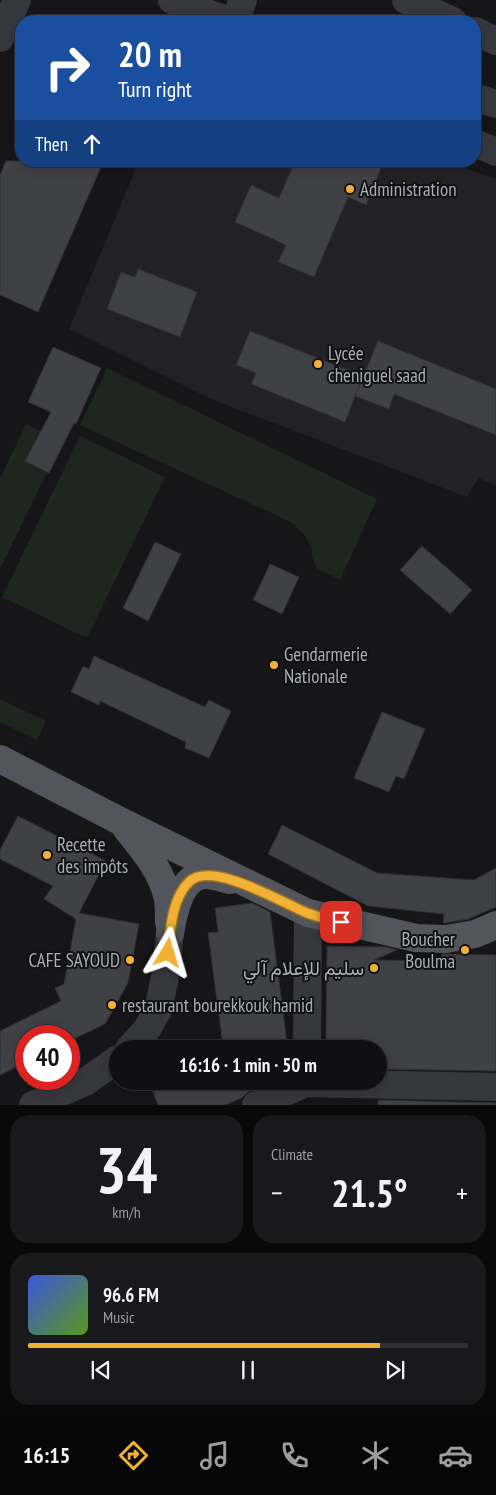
<!DOCTYPE html>
<meta charset="utf-8">
<style>
:root{--surface:#101012;--page:#19191b;--text:#f1f3f6;--muted:#9c9d9f;--line:#303032;--accent:#f2b134}
body{margin:0;font-family:"PT Sans Narrow",Vazirmatn,sans-serif;background:var(--page);color:var(--text);height:100vh;display:flex;flex-direction:column;font-size:19px;white-space:nowrap}
*{box-sizing:border-box;margin:0}
p{font-size:16px;color:var(--muted)}
.icon{flex:none;width:28px;height:28px;fill:none;stroke:currentColor;stroke-width:2;stroke-linecap:round;stroke-linejoin:round}
.map{position:relative;height:1105px;overflow:hidden}
.drawer{display:flex;flex-direction:column;gap:10px;padding:10px;background:#09090a;flex:1}
.drawer>*{flex:none}
.top-card{position:absolute;left:15px;top:15px;width:466px;height:152px;border-radius:20px;box-shadow:0 2px 12px #0003,0 0 0 1px var(--line);background:#1a4fa0;color:#fff;overflow:hidden}
.speed{position:absolute;left:15px;top:1025px;display:flex;gap:10px;font-size:25px;font-weight:700;text-align:center}
.speed>*{display:grid;place-content:center;width:65px;height:65px;border-radius:50%;background:var(--surface);box-shadow:0 2px 12px #0003,0 0 0 1px var(--line);line-height:1}
.speed .limit{border:8px solid #d22;background:#fff;color:#111}
.pin{position:absolute;display:grid;place-items:center;width:42px;height:42px;color:#fff;margin:-21px;border-radius:10px;box-shadow:0 2px 8px #0006}
.me{position:absolute;width:55px;margin:-28px;rotate:7deg;stroke-linejoin:round;filter:drop-shadow(0 0 4px #0008)}
.turn{display:flex;align-items:center;gap:18px;height:105px;padding:0 20px;font-size:22px}
.turn .icon{width:65px;height:65px;stroke-width:2.5}
.turn b{display:block;font-size:35px;line-height:42px}
.then{display:flex;align-items:center;height:48px;padding:0 20px;background:#0003;gap:10px;font-size:19px}
.big{font-size:38px;font-weight:600;line-height:1.1}
.drawer .widget{flex:1;display:flex;flex-direction:column;justify-content:center;gap:8px;min-width:0;padding:0 18px;border-radius:20px;background:var(--page)}
.drawer .dial{align-items:center;gap:0}
.dial b{font-size:65px;line-height:1}
.song{display:flex;align-items:center;gap:15px}
.cover{width:60px;height:60px;border-radius:8px;background:linear-gradient(135deg,hsl(230 70% 55%),hsl(90 70% 35%))}
.played{height:5px;border-radius:2px;background:linear-gradient(90deg,var(--accent) 80%,var(--line) 80%)}
.keys{display:flex;justify-content:space-around;direction:ltr}
.heat{display:flex;justify-content:space-between;align-items:center;font-size:28px;direction:ltr}
.drawer .tiles{flex:1;display:grid;gap:10px;grid-template-columns:1fr 1fr}
.widget:last-child{grid-column:span 2}
.trip{position:absolute;left:109px;top:1040px;width:278px;height:50px;border-radius:25px;background:var(--surface);box-shadow:0 2px 12px #0003,0 0 0 1px var(--line);font-weight:600;line-height:50px;text-align:center}
.tabs{display:flex;height:80px;justify-content:space-around;align-items:center;background:#060607;color:var(--muted)}
.tabs .icon{width:35px;height:35px}
.tabs .active{color:var(--accent)}
.tabs b{font-size:22px;color:var(--text)}
.map>svg:first-child{display:block}
</style>
<div class="map">
<svg width="496" height="1105" viewBox="0 0 496 1105">
<rect width="100%" height="100%" fill="#161618"/>
<!-- built -->
<polygon fill="#222225" points="139,161 445,161 496,179 496,486 479,478 467,497 211,399 69,329"/>
<!-- green -->
<g fill="#1e261f">
<path d="M107,368L377,499L340,580L316,568C310,544 311,539 291,522L80,425Z"/>
<polygon points="26,424 62,442 0,569 0,479"/>
<polygon points="80,436 165,477 87,638 2,597"/>
<polygon points="0,699 46,721 37,740 0,722"/>
</g>
<!-- building -->
<g fill="#404145" stroke="#303034">
<polygon points="6,161 88,161 101,167 38,312 0,295 0,175"/>
<polygon points="295,161 384,161 366,205 348,197 314,277 278,262 286,245 235,222 251,185 279,198"/>
<polygon points="138,269 197,292 180,337 107,309 121,272 135,277"/>
<polygon points="250,331 363,376 345,422 251,384 256,373 236,365"/>
<polygon points="378,341 496,389 496,435 394,394 389,409 355,396"/>
<polygon points="53,347 101,368 76,424 74,423 49,473 25,461 51,412 28,402"/>
<polygon points="155,542 181,554 148,621 123,608"/>
<polygon points="422,546 472,590 450,614 400,570"/>
<polygon points="270,564 299,577 282,614 253,600"/>
<polygon points="94,656 205,707 209,700 231,711 209,758 185,748 186,742 100,701 99,705 71,692 83,666 89,669"/>
<polygon points="382,712 425,729 404,779 396,776 389,792 354,778"/>
<polygon points="18,816 106,861 79,913 139,924 128,983 105,1024 69,1041 69,1036 26,1036 26,1062 0,1075 0,1031 61,1001 55,988 64,984 76,919 44,899 53,886 0,859 0,850"/>
<polygon points="282,825 377,873 474,880 496,868 496,907 468,919 445,923 443,923 444,914 368,906 268,854"/>
<polygon points="252,903 270,912 287,1043 246,1049 233,1049 222,1038 208,933 218,932 215,908"/>
<polygon points="327,946 386,947 397,950 374,960 441,961 442,954 496,955 496,1071 378,1069 378,1049 326,1049"/>
<polygon points="149,1081 227,1081 264,1084 249,1091 242,1098 225,1105 158,1105"/>
<polygon points="378,1100 496,1103 496,1105 378,1105"/>
</g>
<g fill="none" stroke-linecap="round" stroke-linejoin="round">
<!-- minor -->
<g stroke="#37383d" stroke-width="28">
<polyline points="172,0 229,21"/>
<polyline points="406,0 453,21"/>
<polyline points="235,21 243,0"/>
<polyline points="475,31 496,41"/>
<polyline points="0,38 17,0"/>
<polyline points="475,97 496,104"/>
<polyline points="475,143 496,152"/>
<polyline points="129,1049 147,1029 158,1010 166,972 170,933"/>
<polyline points="307,1049 308,913"/>
<polyline points="33,1105 85,1082 118,1059"/>
<polyline points="256,1105 306,1083 496,1087"/>
</g>
<!-- major -->
<g stroke="#53555c" stroke-width="28">
<polyline points="0,759 122,822 308,913 416,938 446,939 475,934 496,925"/>
<path d="M126,828C143,849 162,871 168,899C169,906 169,915 169,922"/>
<path d="M170,933C173,915 179,882 199,876C208,873 221,878 230,880"/>
</g>
</g>
<g fill="none" stroke-linecap="round" stroke-linejoin="round">
<defs>
<path id="route" d="M168,953C170,930 172,897 190,881C213,861 283,903 307,913C318,917 329,919 341,922"/>
</defs>
<!-- route casing -->
<use href="#route" stroke="#9d7322" stroke-width="12"/>
<!-- route -->
<use href="#route" stroke="#f2b134" stroke-width="9"/>
</g>
<!-- markers -->
<g fill="#f2b134" stroke="#111113" stroke-width="2">
<circle cx="350" cy="189" r="5"/>
<circle cx="318" cy="364" r="5"/>
<circle cx="274" cy="665" r="5"/>
<circle cx="47" cy="855" r="5"/>
<circle cx="465" cy="950" r="5"/>
<circle cx="130" cy="960" r="5"/>
<circle cx="374" cy="968" r="5"/>
<circle cx="112" cy="1005" r="5"/>
</g>
<g text-anchor="middle" stroke-width="4" stroke-linejoin="round" paint-order="stroke">
<!-- poi labels -->
<g font-size="19" fill="#a8adb8" stroke="#111113" text-anchor="start">
<text x="360" y="196">Administration</text>
<text x="328" y="360">Lycée<tspan x="328" dy="22">cheniguel saad</tspan></text>
<text x="284" y="661">Gendarmerie<tspan x="284" dy="22">Nationale</tspan></text>
<text x="57" y="851">Recette<tspan x="57" dy="22">des impôts</tspan></text>
<text x="455" y="946" text-anchor="end">Boucher<tspan x="455" dy="22">Boulma</tspan></text>
<text x="120" y="967" text-anchor="end">CAFE SAYOUD</text>
<text x="364" y="975" text-anchor="end">سليم للإعلام آلي</text>
<text x="122" y="1012">restaurant bourekkouk hamid</text>
</g>
</g>
</svg>
<div class="speed"><div class="limit">40</div></div>
<div class="pin" style="left:341px;top:922px;background:#d93025"><svg class="icon" aria-label="arrive" viewBox="0 0 24 24"><path d="M6 21V4h12l-3 4 3 4H6"/></svg></div>
<svg class="me" style="left:168px;top:953px" viewBox="-20 -20 40 40"><path d="M0-17L14 15 0 8-14 15z" fill="#f2b134" stroke="#fff" stroke-width="4"/></svg>
<div class="trip">16:16 · 1 min · 50 m</div>
<div class="top-card">
<div class="turn"><svg class="icon" aria-label="right" viewBox="0 0 24 24"><path d="M7 20v-9h11M14 6l5 5-5 5"/></svg><div><b>20 m</b>Turn right</div></div>
<div class="then">Then<svg class="icon" aria-label="ahead" viewBox="0 0 24 24"><path d="M12 20V5M6 11l6-6 6 6"/></svg></div>
</div>
</div>
<section class="drawer">
<div class="tiles">
<div class="widget dial"><b>34</b><p>km/h</p></div>
<div class="widget"><p>Climate</p>
<div class="heat"><a>−</a><b class="big">21.5°</b><a>+</a></div>
</div>
<div class="widget">
<div class="song"><i class="cover"></i><div><b>96.6 FM</b><p>Music</p></div></div>
<div class="played"></div>
<div class="keys"><svg class="icon" aria-label="previous" viewBox="0 0 24 24"><path d="M18 5L8 12l10 7zM5 5v14"/></svg><svg class="icon" aria-label="pause" viewBox="0 0 24 24"><path d="M8 5v14M16 5v14"/></svg><svg class="icon" aria-label="next" viewBox="0 0 24 24"><path d="M6 5l10 7-10 7zM19 5v14"/></svg></div>
</div>
</div>
</section>
<nav class="tabs">
<b>16:15</b>
<svg class="icon active" aria-label="directions" viewBox="0 0 24 24"><path d="M12 3l9 9-9 9-9-9zM9 14v-3h6M13 9l2 2-2 2"/></svg>
<svg class="icon" aria-label="music" viewBox="0 0 24 24"><path d="M9 18V5l10-2v13"/><circle cx="6" cy="18" r="3"/><circle cx="16" cy="16" r="3"/></svg>
<svg class="icon" aria-label="phone" viewBox="0 0 24 24"><path d="M5 4h4l2 5-3 2q2 4 5 5l2-3 5 2v4C11 20 4 13 5 4z"/></svg>
<svg class="icon" aria-label="climate" viewBox="0 0 24 24"><path d="M12 3v18M4 7l16 10M4 17L20 7"/></svg>
<svg class="icon" aria-label="car" viewBox="0 0 24 24"><path d="M5 17H2v-5l4-1 3-4h7l3 4 3 1v5h-3M9 17h6M6 11h13"/><circle cx="7" cy="17" r="2"/><circle cx="17" cy="17" r="2"/></svg>
</nav>
